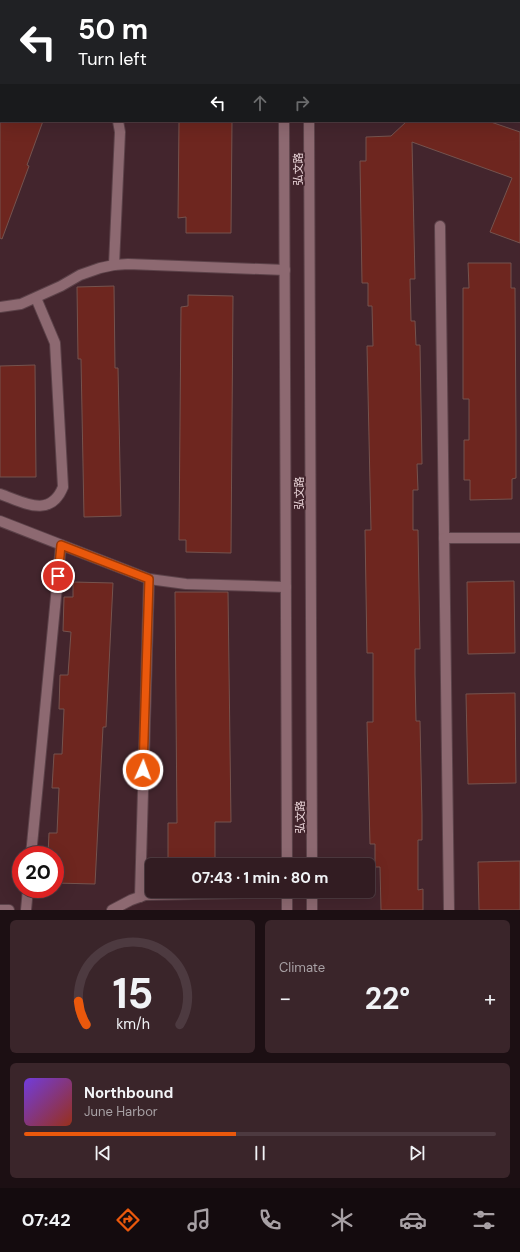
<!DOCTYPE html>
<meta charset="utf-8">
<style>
:root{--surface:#321c22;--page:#3a252a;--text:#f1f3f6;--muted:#a8a1a5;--line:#4d3a40;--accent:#ea580c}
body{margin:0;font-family:"DM Sans","Noto Sans SC",sans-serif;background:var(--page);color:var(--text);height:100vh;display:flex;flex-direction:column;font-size:15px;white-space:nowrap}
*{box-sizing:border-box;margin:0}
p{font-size:13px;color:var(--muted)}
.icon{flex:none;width:22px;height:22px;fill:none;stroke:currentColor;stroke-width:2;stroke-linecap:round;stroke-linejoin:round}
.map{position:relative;height:910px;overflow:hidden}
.drawer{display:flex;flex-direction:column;gap:10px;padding:10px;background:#1c0f13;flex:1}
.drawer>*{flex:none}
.top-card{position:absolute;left:0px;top:0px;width:520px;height:122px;box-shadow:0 4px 16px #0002,0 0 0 1px var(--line);background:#202124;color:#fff;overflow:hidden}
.speed{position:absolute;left:12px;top:846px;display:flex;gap:8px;font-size:20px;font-weight:700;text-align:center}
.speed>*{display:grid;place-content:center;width:52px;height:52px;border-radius:50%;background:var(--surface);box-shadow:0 4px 16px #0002,0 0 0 1px var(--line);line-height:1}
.speed .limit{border:6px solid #d22;background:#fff;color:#111}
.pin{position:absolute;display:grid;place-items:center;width:34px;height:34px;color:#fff;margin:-17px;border:2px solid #fff;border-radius:50%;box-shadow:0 1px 4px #0007}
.me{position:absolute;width:44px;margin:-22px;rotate:2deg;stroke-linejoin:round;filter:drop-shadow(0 0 3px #0008)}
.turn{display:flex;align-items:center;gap:14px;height:84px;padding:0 12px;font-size:18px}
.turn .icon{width:52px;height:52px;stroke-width:2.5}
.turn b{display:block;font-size:28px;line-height:34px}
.lanes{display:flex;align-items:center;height:38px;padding:0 12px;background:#0003;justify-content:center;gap:20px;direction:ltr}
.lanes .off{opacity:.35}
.big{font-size:30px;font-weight:700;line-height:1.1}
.drawer .widget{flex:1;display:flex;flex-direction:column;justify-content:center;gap:6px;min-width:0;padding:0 14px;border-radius:6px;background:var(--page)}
.drawer .dial{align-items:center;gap:0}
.dial svg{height:104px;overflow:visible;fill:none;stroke:var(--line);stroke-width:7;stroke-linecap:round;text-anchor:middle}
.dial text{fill:var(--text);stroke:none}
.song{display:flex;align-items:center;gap:12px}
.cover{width:48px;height:48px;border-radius:6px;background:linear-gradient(135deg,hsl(260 70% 55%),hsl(10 70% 35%))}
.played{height:4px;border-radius:2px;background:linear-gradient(90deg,var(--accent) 45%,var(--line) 45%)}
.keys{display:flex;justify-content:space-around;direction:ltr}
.heat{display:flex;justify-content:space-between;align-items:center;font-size:22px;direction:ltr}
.drawer .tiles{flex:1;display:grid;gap:10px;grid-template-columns:1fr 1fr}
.widget:last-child{grid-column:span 2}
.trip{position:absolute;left:145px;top:858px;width:230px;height:40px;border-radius:6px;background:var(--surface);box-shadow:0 4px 16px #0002,0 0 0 1px var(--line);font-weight:700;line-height:40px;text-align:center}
.tabs{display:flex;height:64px;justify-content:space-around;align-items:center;background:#140b0e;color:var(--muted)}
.tabs .icon{width:28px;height:28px}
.tabs .current{color:var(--accent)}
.tabs b{font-size:18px;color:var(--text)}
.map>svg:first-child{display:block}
</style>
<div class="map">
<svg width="520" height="910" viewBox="0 0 520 910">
<rect width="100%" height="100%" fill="#43252d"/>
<!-- building -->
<g fill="#6e261f" stroke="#75534e">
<polygon points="0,121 43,121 27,165 29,166 2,239 0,238"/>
<polygon points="179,121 232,121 231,233 186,233 186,217 178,218"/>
<polygon points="407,121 488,121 520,132 520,243 490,232 512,178 412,142 415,279 410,279 411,321 415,321 416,345 420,345 422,464 417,464 418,490 413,490 413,530 418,530 420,649 415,649 415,675 416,721 420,721 422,815 422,840 418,840 418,890 423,889 423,910 381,910 380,867 375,867 375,844 370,844 367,722 373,722 373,653 367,653 365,530 371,530 367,346 373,346 372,306 368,306 368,283 362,283 360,161 366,161 366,137 391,136"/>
<polygon points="468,263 511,263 511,288 515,288 516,432 516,478 512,479 512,499 470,500 470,480 464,480 464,440 469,440 469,399 463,399 463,288 469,288"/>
<polygon points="114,286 115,368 118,368 121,516 84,517 81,359 78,359 77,287"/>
<polygon points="188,295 233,296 231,553 186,552 186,540 179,540 181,307 188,306"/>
<polygon points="35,365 36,477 0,477 0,366"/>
<polygon points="514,581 515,653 468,654 467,582"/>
<polygon points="73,582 113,583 106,727 103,727 95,884 55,883 55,855 48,855 49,833 57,833 59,788 52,788 54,754 62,754 64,709 59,709 60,675 68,675 71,632 63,631 64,597 73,597"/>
<polygon points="175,592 228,592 231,822 215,822 215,865 168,865 168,823 177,823"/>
<polygon points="515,693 516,783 468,784 466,694"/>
<polygon points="520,861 520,910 479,910 478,862"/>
</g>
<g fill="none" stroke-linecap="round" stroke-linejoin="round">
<defs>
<g id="service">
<polyline points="0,28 1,29"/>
<polyline points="440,226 449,910"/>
<polyline points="114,265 120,132 118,121"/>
<polyline points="0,307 21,304 61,286 80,275 100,268 114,265 128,264 285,270"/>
<path d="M0,494C23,502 50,519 63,487L55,343L36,298"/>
<polyline points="0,521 149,579 186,584 286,587"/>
<polyline points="444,538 520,538"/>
<polyline points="31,855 61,545"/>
<polyline points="140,897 149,579"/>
<polyline points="0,910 9,910"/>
<polyline points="26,910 28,889"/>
<polyline points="112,910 131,900 145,895 287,892"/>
</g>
<g id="tertiary">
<polyline points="284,0 284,1"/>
<polyline points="309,0 309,1"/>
<polyline points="325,0 327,1"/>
<polyline points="519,79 520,80"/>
<polyline points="284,121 287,865"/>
<polyline points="309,121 312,865"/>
<polyline points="287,891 287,910"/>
<polyline points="312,891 312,910"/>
</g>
</defs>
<!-- service casing -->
<use href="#service" stroke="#5c4249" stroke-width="12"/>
<!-- tertiary casing -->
<use href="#tertiary" stroke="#5c4249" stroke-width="12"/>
<!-- service -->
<use href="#service" stroke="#8d6971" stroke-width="10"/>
<!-- tertiary -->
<use href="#tertiary" stroke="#8d6971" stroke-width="10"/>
</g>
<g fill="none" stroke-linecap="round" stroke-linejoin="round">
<defs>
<polyline id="route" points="58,576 61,545 149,579 143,770"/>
</defs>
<!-- route casing -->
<use href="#route" stroke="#983908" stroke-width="10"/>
<!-- route -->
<use href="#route" stroke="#ea580c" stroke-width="7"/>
</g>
<g text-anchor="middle" stroke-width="4" stroke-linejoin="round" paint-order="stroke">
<!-- street labels -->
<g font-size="11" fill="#edd8dc" stroke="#43252d">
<text transform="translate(298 169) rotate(-90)" y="4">弘文路</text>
<text transform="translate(299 493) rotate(-90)" y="4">弘文路</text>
<text transform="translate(300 817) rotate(-90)" y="4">弘文路</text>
</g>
</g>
</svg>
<div class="speed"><div class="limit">20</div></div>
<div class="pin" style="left:58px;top:576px;background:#d93025"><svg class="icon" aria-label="arrive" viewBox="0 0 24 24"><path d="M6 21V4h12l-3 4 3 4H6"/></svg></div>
<svg class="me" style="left:143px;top:770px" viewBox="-20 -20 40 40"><circle r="17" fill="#ea580c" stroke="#fff" stroke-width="3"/><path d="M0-11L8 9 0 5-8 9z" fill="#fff"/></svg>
<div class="trip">07:43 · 1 min · 80 m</div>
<div class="top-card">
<div class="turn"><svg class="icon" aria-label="left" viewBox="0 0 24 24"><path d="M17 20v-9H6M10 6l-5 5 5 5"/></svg><div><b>50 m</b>Turn left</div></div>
<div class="lanes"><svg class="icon" aria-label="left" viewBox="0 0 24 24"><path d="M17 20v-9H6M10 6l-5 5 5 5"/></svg><svg class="icon off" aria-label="ahead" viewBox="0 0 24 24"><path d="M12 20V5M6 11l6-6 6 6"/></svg><svg class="icon off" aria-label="right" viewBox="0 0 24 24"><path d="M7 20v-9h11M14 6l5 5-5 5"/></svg></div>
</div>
</div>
<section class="drawer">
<div class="tiles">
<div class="widget dial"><svg viewBox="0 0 100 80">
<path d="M14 69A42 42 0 1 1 86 69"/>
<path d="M14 69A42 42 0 0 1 8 51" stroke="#ea580c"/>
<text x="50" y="56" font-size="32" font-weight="700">15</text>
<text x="50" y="72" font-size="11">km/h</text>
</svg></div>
<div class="widget"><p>Climate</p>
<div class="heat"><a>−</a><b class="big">22°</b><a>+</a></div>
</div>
<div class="widget">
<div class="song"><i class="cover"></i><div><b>Northbound</b><p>June Harbor</p></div></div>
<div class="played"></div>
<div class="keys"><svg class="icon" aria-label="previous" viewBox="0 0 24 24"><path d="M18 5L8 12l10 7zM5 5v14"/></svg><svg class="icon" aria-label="pause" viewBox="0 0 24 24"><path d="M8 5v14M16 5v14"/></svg><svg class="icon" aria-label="next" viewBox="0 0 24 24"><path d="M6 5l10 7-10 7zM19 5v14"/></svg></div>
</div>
</div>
</section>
<nav class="tabs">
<b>07:42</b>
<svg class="icon current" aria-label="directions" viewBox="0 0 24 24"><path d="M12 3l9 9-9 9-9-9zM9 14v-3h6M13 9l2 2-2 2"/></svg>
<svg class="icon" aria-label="music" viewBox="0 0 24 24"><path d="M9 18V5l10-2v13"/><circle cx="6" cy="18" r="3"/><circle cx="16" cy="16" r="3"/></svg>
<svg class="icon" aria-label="phone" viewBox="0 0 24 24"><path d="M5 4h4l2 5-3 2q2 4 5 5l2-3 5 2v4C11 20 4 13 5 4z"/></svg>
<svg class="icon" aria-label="climate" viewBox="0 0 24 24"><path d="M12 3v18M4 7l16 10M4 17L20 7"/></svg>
<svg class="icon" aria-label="car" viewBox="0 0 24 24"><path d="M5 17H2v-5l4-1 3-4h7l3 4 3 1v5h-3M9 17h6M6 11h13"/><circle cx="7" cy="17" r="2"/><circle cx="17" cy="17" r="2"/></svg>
<svg class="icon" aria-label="filters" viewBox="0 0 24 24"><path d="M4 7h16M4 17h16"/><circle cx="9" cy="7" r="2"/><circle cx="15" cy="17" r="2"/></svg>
</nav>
